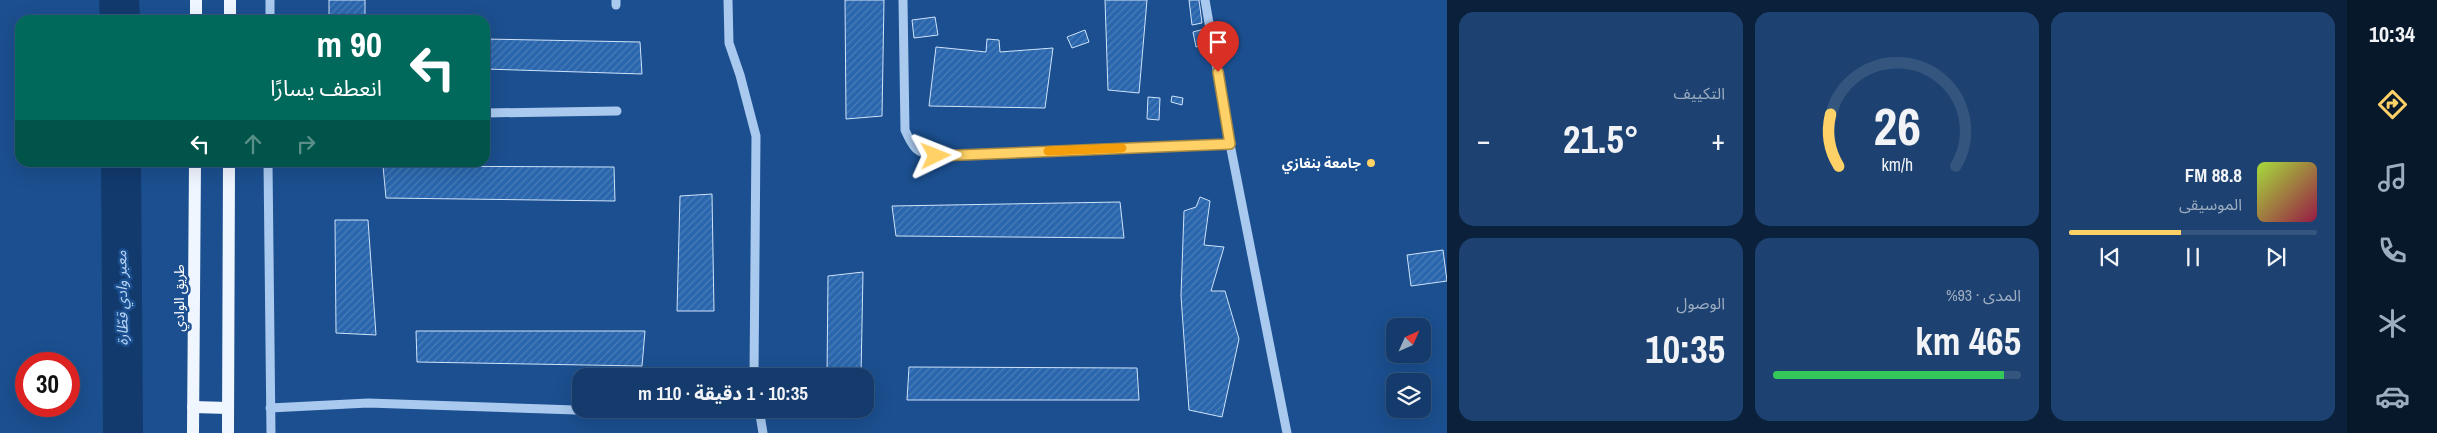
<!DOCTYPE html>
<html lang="ar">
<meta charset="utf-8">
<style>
:root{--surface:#143b6b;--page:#1d4271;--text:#f1f3f6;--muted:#9dadc1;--line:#33557e;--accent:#ffd166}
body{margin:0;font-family:"Archivo Narrow","Noto Sans Arabic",sans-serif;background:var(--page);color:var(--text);direction:rtl;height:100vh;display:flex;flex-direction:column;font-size:19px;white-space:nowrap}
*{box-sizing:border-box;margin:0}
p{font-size:16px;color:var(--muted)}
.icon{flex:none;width:28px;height:28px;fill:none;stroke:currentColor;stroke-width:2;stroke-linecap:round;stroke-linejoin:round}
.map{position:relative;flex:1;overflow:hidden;direction:ltr}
.panel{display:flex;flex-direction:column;gap:12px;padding:12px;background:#0b203b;width:900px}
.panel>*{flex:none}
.banner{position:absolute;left:15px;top:15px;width:475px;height:152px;border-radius:15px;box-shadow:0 5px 20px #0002,0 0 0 1px var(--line);direction:rtl;background:#00695c;color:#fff;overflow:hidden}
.needle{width:32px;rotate:45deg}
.fabs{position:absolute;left:1386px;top:318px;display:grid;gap:10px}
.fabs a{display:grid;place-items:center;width:45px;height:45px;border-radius:10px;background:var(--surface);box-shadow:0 5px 20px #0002,0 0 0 1px var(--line);font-size:25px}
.speed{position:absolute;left:15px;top:352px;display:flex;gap:10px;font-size:25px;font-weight:700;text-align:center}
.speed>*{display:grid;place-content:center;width:65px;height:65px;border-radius:50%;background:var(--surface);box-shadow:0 5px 20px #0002,0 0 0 1px var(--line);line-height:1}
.speed .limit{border:8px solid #d22;background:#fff;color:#111}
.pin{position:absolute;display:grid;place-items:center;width:42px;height:42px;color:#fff;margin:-51px -21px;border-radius:50% 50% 50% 0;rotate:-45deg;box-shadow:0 0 5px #0007}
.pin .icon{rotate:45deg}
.me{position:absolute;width:55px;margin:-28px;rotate:88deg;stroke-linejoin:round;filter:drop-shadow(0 0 4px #0008)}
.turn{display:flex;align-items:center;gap:18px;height:105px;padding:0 25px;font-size:22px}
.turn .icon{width:65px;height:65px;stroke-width:2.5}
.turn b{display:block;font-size:35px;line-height:42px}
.lanes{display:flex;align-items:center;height:48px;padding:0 25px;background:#0003;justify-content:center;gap:25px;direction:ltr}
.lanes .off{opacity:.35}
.big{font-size:38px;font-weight:700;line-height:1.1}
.panel .card{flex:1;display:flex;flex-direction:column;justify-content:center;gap:8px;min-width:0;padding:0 18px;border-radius:15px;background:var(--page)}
.panel .dial{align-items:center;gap:0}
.dial svg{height:130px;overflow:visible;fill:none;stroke:var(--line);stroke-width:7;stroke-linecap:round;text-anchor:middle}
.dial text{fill:var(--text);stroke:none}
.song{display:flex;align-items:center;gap:15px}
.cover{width:60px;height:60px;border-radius:8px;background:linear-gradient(135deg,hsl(80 70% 55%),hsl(340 70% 35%))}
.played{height:5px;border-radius:2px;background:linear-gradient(90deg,var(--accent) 45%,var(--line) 45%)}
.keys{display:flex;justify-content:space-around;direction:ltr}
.heat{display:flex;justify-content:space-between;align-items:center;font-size:28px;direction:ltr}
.charge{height:8px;border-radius:4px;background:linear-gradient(90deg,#34c759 93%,var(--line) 0)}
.panel .tiles{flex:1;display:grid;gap:12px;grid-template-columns:repeat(3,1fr)}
.card:first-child{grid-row:span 2}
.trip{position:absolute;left:572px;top:368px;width:302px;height:50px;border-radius:15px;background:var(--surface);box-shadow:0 5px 20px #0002,0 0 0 1px var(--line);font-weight:700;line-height:50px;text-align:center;direction:rtl}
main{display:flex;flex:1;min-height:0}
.dock{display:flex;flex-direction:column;width:90px;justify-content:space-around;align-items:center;background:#08182b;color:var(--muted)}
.dock .icon{width:35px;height:35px}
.dock .on{color:var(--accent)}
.dock b{font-size:22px;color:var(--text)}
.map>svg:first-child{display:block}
</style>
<main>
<nav class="dock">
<b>10:34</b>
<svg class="icon on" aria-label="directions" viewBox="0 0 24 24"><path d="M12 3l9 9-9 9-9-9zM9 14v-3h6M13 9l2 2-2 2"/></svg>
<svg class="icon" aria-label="music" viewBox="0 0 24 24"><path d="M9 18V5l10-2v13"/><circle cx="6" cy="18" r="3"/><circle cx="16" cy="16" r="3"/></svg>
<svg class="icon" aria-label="phone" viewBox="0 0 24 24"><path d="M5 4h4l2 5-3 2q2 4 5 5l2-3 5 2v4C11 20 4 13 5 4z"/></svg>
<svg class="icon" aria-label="climate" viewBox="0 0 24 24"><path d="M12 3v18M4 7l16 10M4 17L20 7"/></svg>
<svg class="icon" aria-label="car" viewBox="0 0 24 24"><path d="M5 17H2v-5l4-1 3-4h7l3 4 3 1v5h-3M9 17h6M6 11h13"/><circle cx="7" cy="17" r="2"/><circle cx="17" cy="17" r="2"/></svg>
</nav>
<section class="panel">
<div class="tiles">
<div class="card">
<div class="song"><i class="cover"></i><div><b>88.8 FM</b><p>الموسيقى</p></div></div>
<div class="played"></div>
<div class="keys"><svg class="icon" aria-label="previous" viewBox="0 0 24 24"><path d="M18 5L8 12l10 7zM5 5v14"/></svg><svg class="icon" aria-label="pause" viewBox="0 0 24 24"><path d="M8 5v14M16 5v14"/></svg><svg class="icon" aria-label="next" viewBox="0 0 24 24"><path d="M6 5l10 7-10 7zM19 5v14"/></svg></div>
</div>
<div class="card dial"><svg viewBox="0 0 100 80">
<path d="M14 69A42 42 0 1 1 86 69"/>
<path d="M14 69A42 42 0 0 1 9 37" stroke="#ffd166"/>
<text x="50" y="56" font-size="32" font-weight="700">26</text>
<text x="50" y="72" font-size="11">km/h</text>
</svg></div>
<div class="card"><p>التكييف</p>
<div class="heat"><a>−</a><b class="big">21.5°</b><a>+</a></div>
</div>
<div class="card"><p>المدى · 93%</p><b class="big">465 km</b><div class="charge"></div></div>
<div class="card"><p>الوصول</p><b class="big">10:35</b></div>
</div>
</section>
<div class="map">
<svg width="1447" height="433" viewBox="0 0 1447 433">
<defs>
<pattern id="building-hatch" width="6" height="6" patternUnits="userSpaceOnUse" patternTransform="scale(1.25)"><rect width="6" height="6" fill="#2a66ad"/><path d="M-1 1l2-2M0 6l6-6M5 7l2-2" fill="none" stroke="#4a7db9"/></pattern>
</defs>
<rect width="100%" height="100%" fill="#1b4f8f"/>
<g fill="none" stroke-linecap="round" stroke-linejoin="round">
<!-- river -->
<g stroke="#123a6d" stroke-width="40">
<polyline points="119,0 120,20"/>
<polyline points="121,162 123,433"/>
</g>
</g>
<!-- building -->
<g fill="url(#building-hatch)" stroke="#cfe3fa">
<rect x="329" y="0" width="36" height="20"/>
<polygon points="845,0 884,0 882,116 846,119"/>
<polygon points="1105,0 1147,0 1139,93 1108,90"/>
<polygon points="1189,0 1199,0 1202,23 1192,25"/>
<polygon points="935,17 938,35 914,38 912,20"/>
<polygon points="1204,29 1208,44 1196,47 1193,32"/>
<polygon points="1085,30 1089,42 1072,48 1067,37"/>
<polygon points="485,39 640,42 642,74 485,69"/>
<polygon points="987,39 999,40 1000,52 1053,48 1045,108 929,106 936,47 986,52"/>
<polygon points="1172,96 1183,98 1182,105 1171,102"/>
<polygon points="1148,97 1160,98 1159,120 1147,119"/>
<polygon points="383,166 614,167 615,201 386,198"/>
<polygon points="712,194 714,311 677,311 680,196"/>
<polygon points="1200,197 1210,201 1204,245 1224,247 1211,291 1225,291 1239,339 1222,417 1189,410 1181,296 1184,211 1196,207"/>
<polygon points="1120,202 1124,238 896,236 892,206"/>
<polygon points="335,220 368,220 376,335 336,333"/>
<polygon points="1443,250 1447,281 1411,286 1407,255"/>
<polygon points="863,272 861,376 827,376 828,276"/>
<polygon points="416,331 645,331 642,366 417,362"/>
<polygon points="909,367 1137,368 1139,400 907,400"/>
</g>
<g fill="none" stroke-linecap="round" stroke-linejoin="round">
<!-- minor -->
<g stroke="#a9c9ee" stroke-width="9">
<polyline points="616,0 616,5"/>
<polyline points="728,0 729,43 740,75 756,136 754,376"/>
<path d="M903,0L905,130C913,148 916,153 936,156L1230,144"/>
<polyline points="1205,0 1230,144 1287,433"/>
<polyline points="270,20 270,0"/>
<polyline points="485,113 617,111"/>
<polyline points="268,162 271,433"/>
<polyline points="270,408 368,403 666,413"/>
<polyline points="759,409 763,433"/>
</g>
<!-- major -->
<g stroke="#f0f6ff" stroke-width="12">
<polyline points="196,20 196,0"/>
<polyline points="230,20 230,0"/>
<polyline points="193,407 228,408"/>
<polyline points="193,433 195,162"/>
<polyline points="228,433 229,162"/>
</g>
</g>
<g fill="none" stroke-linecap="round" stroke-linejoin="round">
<defs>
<polyline id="route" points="936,156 1230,144 1218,72"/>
</defs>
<!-- route casing -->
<use href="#route" stroke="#a68842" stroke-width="12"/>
<!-- route -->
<use href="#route" stroke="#ffd166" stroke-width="9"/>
<!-- slow -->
<polyline stroke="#f59e0b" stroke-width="9" points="1048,151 1122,148"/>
</g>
<!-- markers -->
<circle fill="#ffd166" stroke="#1b4f8f" stroke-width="2" cx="1371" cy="163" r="5"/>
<g text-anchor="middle" stroke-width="5" stroke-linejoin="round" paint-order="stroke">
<!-- poi labels -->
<g font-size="14" font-weight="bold" fill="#fff" stroke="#1b4f8f" text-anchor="end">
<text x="1361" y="168">جامعة بنغازي</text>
</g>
<!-- street labels -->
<g font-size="14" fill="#fff" stroke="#1b4f8f">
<text transform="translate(179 298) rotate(-90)" y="5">طريق الوادي</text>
</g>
<!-- water labels -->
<g font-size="15" font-style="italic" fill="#b5d3f5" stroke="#1b4f8f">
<text transform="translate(122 298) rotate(-91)" y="5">معبر وادي قطّارة</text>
</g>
</g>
</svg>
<div class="fabs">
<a><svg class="needle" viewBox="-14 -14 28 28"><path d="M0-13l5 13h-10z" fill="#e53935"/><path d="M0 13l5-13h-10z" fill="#9dadc1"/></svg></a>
<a><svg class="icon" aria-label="layers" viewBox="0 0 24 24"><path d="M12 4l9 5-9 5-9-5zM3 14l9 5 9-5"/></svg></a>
</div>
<div class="speed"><div class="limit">30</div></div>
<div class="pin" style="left:1218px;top:72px;background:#d93025"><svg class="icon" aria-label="arrive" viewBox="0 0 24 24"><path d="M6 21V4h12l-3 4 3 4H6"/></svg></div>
<svg class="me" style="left:936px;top:156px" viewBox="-20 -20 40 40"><path d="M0-17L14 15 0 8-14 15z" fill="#ffd166" stroke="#fff" stroke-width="4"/></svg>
<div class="trip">10:35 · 1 دقيقة · 110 m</div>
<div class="banner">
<div class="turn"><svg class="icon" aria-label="left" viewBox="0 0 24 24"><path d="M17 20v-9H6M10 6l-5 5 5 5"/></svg><div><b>90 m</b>انعطف يسارًا</div></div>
<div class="lanes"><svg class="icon" aria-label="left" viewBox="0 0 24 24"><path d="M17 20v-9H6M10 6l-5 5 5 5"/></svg><svg class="icon off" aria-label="ahead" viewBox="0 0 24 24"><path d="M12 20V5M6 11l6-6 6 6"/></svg><svg class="icon off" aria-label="right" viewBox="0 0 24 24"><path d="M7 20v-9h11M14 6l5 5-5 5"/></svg></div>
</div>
</div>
</main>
